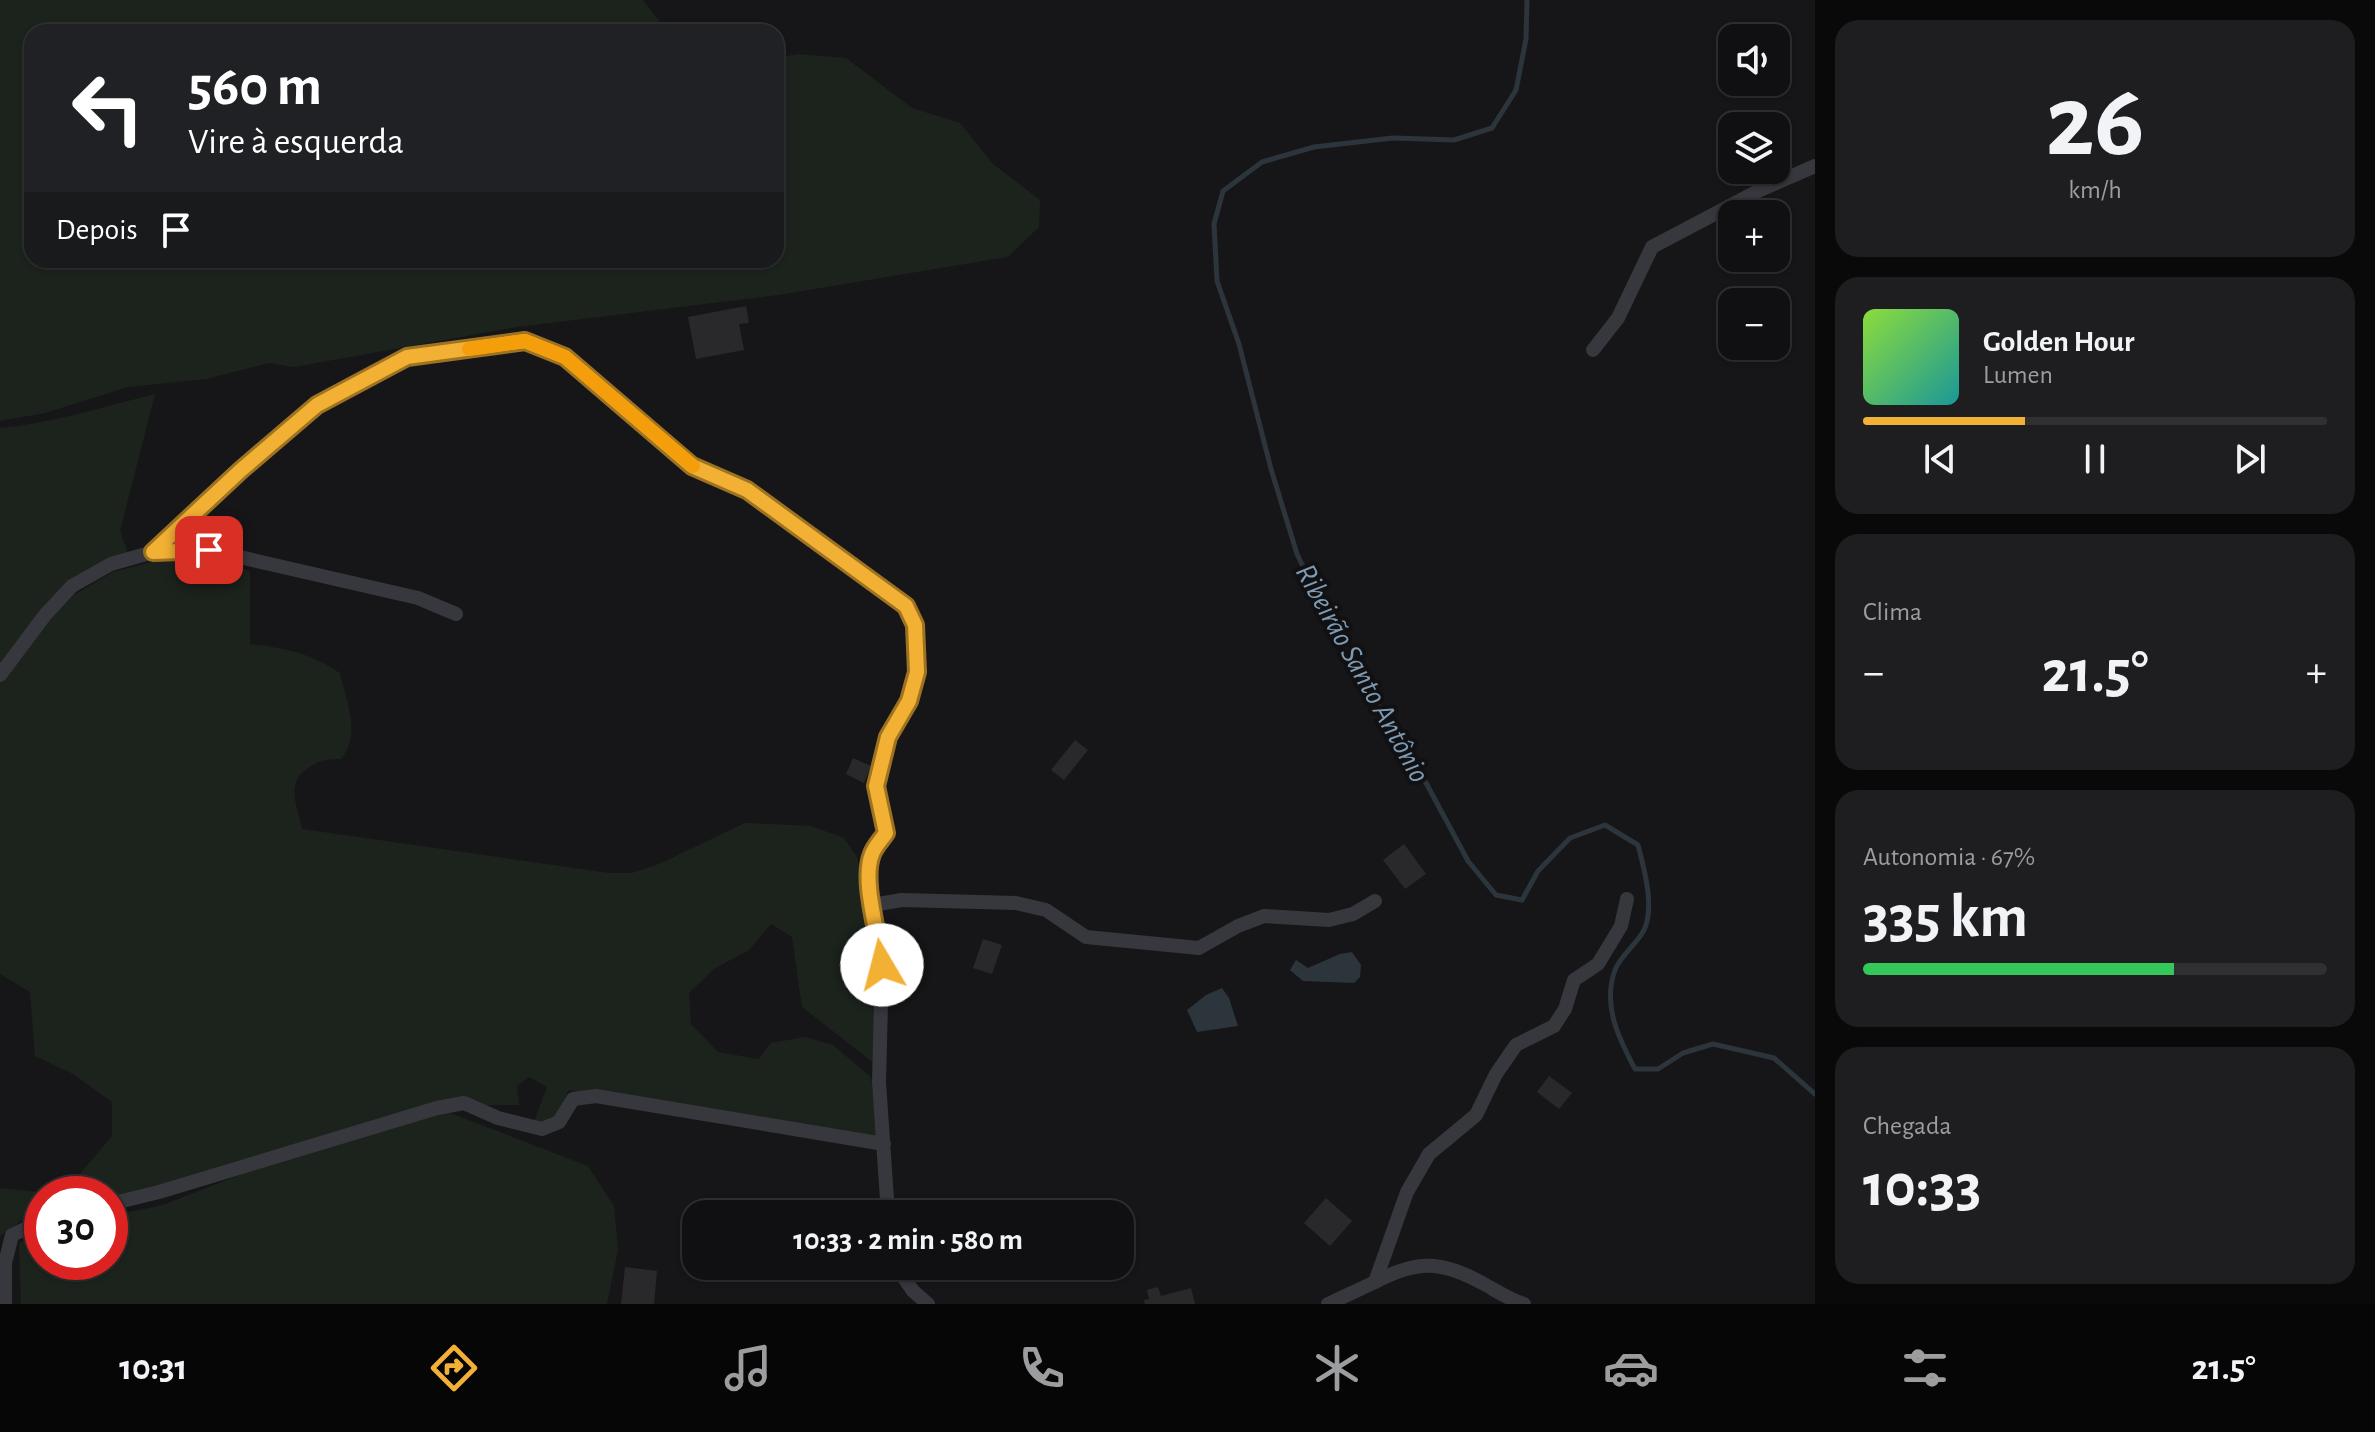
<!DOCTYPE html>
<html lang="pt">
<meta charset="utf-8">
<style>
:root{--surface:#101012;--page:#1e1e20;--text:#f1f3f6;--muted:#9c9d9f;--line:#303032;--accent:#f2b134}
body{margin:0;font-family:"Alegreya Sans",sans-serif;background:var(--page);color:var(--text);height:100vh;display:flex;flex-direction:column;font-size:30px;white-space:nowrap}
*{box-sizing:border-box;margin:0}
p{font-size:26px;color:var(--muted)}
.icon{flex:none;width:44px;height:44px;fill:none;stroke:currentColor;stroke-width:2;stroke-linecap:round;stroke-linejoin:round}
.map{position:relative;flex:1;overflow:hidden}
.side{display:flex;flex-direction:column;gap:20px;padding:20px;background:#09090a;width:560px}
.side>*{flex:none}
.top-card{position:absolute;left:24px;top:24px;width:760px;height:244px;border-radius:24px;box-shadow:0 2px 6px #0004,0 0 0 2px var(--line);background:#202124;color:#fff;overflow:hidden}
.tools{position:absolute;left:1718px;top:24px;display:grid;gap:16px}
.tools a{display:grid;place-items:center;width:72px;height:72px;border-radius:16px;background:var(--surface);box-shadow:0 2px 6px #0004,0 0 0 2px var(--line);font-size:40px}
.speed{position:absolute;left:24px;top:1176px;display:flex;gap:16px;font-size:40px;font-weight:700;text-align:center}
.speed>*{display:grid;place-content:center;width:104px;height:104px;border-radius:50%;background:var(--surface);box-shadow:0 2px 6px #0004,0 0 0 2px var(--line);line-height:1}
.speed .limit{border:12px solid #d22;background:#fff;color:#111}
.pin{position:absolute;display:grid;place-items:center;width:68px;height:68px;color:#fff;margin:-34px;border-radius:16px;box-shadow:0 4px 12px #0006}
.me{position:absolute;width:88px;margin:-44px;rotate:352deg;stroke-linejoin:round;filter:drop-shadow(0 0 6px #0008)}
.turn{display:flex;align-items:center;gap:28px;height:168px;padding:0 32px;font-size:36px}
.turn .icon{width:104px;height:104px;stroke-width:2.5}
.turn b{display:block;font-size:56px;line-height:68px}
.then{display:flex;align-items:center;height:76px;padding:0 32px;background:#0003;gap:16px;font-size:30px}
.big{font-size:60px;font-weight:600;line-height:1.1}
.side .tile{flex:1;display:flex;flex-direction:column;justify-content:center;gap:12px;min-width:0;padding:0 28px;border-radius:24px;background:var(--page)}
.side .dial{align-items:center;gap:0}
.dial b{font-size:104px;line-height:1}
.song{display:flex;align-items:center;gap:24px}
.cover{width:96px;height:96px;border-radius:12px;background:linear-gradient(135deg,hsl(90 70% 55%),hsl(180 70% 35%))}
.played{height:8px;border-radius:4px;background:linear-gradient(90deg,var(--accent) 35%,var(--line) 35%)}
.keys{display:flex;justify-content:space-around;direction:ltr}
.heat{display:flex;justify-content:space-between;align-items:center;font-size:44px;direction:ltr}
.charge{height:12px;border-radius:6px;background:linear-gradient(90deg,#34c759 67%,var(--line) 0)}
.trip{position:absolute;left:682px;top:1200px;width:452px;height:80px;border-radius:24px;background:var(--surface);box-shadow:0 2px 6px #0004,0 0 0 2px var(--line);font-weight:600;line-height:80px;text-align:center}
.menu{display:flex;height:128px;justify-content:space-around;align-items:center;background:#060607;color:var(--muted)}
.menu .icon{width:56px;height:56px}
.menu .active{color:var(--accent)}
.menu b{font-size:36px;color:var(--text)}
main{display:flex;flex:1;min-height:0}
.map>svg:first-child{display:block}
</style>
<main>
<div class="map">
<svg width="1815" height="1304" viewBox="0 0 1815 1304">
<rect width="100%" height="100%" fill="#161618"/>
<!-- green -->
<g fill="#1c231d">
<polygon points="0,0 643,0 667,32 32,32 32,260 776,260 776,58 798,54 846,58 912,108 960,123 993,164 1040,200 1039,227 1008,257 778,295 517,327 294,367 269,363 206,379 128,387 45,413 0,421"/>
<path d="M155,394L120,531L128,553L69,583L0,666V428C52,423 103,407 155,394Z"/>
<path d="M209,558L250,571V644C286,648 310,653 340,673C347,702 361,735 341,759C328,759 322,760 311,766C284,782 297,804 302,829L609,873H632L659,864L745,823L811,826L844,838L857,857L861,875L860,901L870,931L873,953L875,1064L802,1007L792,937L771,924L749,950L714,969L689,993L691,1024L718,1052L759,1059L771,1043L805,1037L833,1045L871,1077L878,1140L756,1118L569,1090L554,1118L542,1125L534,1122L547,1087L529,1077L517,1086L519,1105H485L464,1100L159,1188L110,1199V1194H42V1214L25,1218L0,1236V1188L46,1193L78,1176L112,1136V1102L73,1074L35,1056L30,992L0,974V682L47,621L74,595L113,572L155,561Z"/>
<polygon points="437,1110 453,1114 588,1166 614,1206 618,1250 607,1304 21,1304 19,1243 40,1231 42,1231 42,1262 110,1262 110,1216 163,1205 250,1171"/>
</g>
<!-- water -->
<g fill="#2c353c">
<polygon points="1352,952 1361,965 1360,977 1354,983 1303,981 1290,970 1296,960 1308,968 1340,954"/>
<polygon points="1222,988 1229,998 1238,1026 1197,1032 1187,1010 1206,995"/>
</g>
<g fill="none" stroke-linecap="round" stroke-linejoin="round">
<!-- stream -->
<path stroke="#2c353c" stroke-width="5" d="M1527,0L1526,39L1516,90L1492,128L1454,140L1393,138L1314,147L1262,162L1223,191L1214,224L1217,281L1239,344L1271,469L1297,554L1337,638L1425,781L1468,861L1496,895L1522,900L1538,871L1570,838L1605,825L1638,845C1644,868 1655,907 1644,930C1637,944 1621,955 1615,970C1602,1005 1619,1039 1635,1069H1658L1683,1053L1713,1044L1774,1058L1815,1094"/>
</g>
<!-- building -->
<g fill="#29292c">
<polygon points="746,306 749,323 739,324 744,350 696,359 688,317"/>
<polygon points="1075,740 1088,750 1064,780 1051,770"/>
<polygon points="853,758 871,766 864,783 846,774"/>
<polygon points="1404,844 1426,874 1405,889 1383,860"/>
<polygon points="983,939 1002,945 992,974 973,968"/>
<polygon points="1549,1076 1572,1093 1559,1109 1537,1092"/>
<polygon points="1326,1198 1352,1221 1330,1246 1304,1223"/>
<polygon points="625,1267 657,1271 654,1304 621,1304"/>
<polygon points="1158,1287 1161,1296 1191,1288 1195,1304 1145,1304 1144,1300 1149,1299 1147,1290"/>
</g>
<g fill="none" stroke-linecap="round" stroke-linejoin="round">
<!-- street -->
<g stroke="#37383d" stroke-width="14">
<polyline points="1593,350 1618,318 1652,247 1760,190 1815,166"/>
<polyline points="153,552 209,550 418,598 456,614"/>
<polyline points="0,675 45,615 72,586 111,564 153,552 317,405 407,357 525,341 565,357 692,466 747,490 774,512 906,606 915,625 917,672 909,701 888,737 876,786 886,833 872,853 868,871 869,890 882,965 879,1082 888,1214"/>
<polyline points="872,905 902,900 1016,903 1046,910 1086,937 1199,948 1238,926 1264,916 1329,920 1353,914 1375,901"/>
<polyline points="110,1204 159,1192 437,1108 464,1103 498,1118 542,1129 559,1122 573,1099 596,1096 884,1144"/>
<polyline points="896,1266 913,1291 928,1304"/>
<path d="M1375,1282C1417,1260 1441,1260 1484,1284C1497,1291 1510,1300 1524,1304"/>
<polyline points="5,1304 5,1263 12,1235 42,1221"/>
<polyline points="1328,1304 1375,1282 1407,1192 1429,1154 1476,1115 1496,1074 1516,1045 1554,1026 1565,1009 1574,980 1598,964 1621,926 1627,899"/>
</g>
</g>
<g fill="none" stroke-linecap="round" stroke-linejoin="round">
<defs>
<path id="route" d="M209,550L153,552L241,470L317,405L407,357L525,341L565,357L692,466L747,490L906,606L915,625L917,672L909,701L888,737L876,786L886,833C882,839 875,846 872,854C861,881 879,934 882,965"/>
</defs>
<!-- route casing -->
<use href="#route" stroke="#9d7322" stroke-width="20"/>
<!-- route -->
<use href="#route" stroke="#f2b134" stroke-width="14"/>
<!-- slow -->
<polyline stroke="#f59e0b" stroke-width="14" points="469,349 525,341 565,357 693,466"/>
</g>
<g text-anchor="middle" stroke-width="8" stroke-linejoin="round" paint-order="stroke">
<!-- water labels -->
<g font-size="30" font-style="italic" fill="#7f9bb3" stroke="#111113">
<text transform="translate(1363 673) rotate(61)" y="10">Ribeirão Santo Antônio</text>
</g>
</g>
</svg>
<div class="tools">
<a><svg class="icon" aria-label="sound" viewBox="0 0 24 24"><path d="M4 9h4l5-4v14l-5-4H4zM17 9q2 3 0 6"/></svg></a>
<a><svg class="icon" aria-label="layers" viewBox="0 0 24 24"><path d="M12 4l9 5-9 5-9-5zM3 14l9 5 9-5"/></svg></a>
<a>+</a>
<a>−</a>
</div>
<div class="speed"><div class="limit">30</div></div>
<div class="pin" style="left:209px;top:550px;background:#d93025"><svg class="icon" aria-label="arrive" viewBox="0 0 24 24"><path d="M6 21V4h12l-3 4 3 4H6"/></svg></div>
<svg class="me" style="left:882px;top:965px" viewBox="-20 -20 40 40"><circle r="19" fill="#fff"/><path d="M0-13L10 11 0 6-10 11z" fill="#f2b134"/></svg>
<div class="trip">10:33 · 2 min · 580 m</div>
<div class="top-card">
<div class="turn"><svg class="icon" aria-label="left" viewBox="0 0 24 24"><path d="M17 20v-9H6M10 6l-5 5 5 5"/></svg><div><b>560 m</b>Vire à esquerda</div></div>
<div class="then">Depois<svg class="icon" aria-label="arrive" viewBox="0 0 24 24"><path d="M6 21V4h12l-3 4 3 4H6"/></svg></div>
</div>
</div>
<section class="side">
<div class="tile dial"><b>26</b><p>km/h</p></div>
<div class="tile">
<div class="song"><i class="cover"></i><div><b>Golden Hour</b><p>Lumen</p></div></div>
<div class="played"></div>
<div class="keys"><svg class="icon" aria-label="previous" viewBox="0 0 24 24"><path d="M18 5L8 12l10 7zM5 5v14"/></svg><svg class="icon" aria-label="pause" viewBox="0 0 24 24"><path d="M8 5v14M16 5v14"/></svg><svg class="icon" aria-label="next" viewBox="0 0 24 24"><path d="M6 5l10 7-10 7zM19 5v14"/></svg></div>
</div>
<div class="tile"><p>Clima</p>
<div class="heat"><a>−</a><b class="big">21.5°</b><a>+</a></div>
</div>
<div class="tile"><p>Autonomia · 67%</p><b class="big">335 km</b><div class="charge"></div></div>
<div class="tile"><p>Chegada</p><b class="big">10:33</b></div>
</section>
</main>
<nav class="menu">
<b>10:31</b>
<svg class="icon active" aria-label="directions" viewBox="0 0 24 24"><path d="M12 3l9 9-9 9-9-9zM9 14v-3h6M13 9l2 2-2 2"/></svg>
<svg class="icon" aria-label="music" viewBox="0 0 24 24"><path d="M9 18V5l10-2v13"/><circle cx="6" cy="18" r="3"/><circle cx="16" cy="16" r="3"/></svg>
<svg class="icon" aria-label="phone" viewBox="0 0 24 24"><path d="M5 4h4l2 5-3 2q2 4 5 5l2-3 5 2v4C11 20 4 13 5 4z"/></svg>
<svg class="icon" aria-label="climate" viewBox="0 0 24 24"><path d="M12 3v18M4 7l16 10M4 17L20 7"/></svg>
<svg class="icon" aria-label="car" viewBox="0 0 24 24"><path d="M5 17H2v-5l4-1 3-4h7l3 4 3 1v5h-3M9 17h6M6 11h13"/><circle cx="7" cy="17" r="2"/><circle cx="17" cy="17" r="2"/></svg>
<svg class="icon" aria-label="filters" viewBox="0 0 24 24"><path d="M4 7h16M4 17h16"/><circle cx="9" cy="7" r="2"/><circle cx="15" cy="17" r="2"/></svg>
<b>21.5°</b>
</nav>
